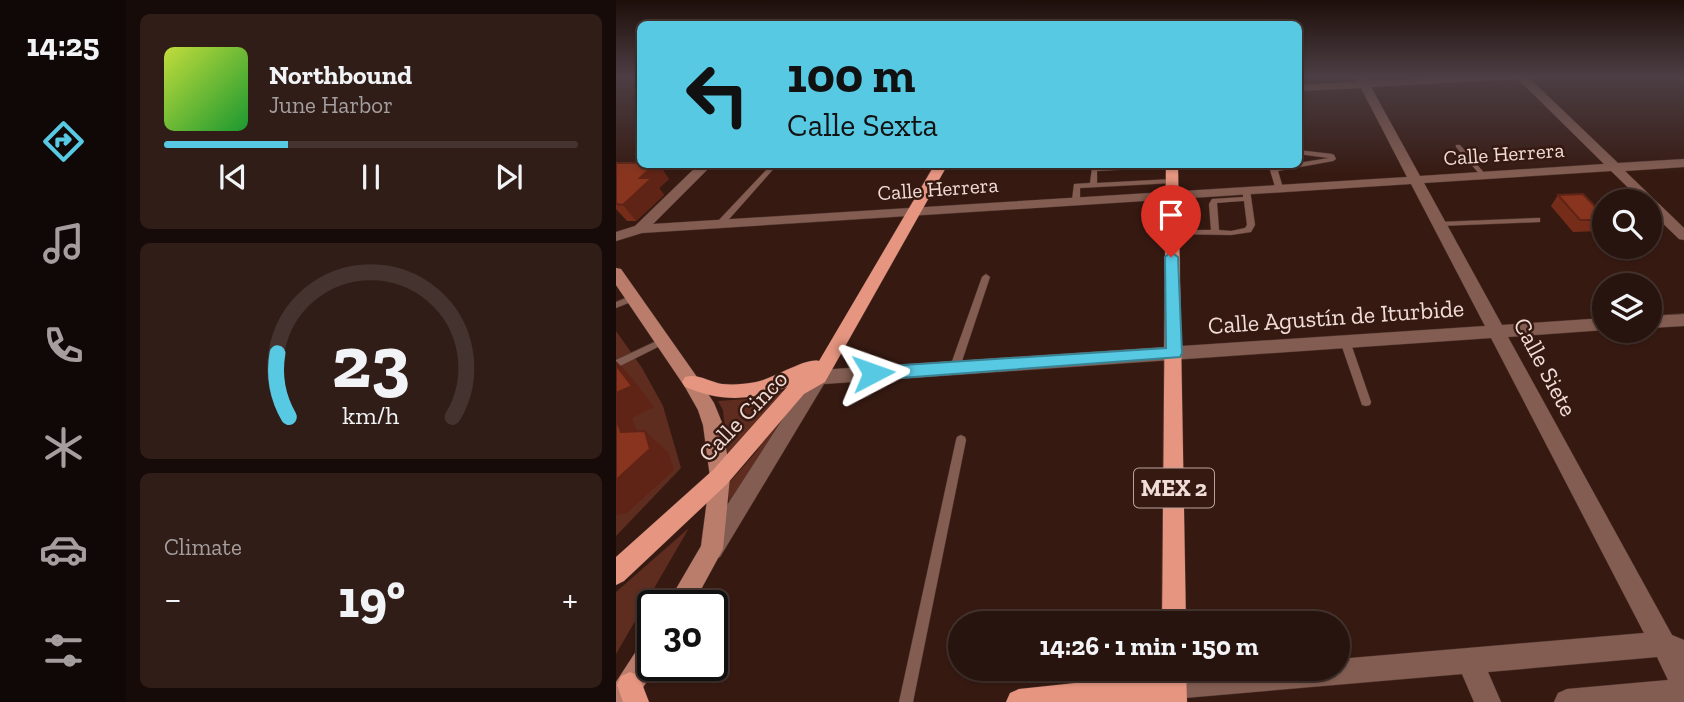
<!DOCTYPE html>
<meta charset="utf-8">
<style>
:root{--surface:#28140e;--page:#301d17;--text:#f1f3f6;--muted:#a59e9e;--line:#44332e;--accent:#58c9e3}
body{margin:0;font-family:"Zilla Slab",serif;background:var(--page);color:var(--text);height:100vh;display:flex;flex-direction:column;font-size:26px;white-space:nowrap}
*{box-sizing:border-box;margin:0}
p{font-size:23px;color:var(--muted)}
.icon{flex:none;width:38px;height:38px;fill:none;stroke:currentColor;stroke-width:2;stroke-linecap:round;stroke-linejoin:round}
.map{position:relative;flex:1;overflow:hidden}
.panel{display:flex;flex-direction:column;gap:14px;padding:14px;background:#160b08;width:490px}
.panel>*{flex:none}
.top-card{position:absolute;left:21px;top:21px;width:665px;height:147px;border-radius:10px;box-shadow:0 2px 5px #0004,0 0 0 2px var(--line);background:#58c9e3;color:#111;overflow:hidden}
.tools{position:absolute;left:976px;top:189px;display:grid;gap:14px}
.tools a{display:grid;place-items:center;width:70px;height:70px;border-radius:50%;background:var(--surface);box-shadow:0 2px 5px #0004,0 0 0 2px var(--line);font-size:35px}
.speed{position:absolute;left:21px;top:590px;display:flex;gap:14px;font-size:35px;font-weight:700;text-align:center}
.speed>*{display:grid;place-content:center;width:91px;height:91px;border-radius:50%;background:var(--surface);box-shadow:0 2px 5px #0004,0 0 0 2px var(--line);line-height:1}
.speed .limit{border:4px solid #111;border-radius:10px;background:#fff;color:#111}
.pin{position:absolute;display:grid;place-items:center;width:60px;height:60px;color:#fff;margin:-72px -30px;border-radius:50% 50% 50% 0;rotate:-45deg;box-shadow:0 0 7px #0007}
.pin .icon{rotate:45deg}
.me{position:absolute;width:77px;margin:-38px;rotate:86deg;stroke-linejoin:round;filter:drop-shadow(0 0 5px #0008)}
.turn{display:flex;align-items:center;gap:24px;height:147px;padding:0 35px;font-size:32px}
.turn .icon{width:91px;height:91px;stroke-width:2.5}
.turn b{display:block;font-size:49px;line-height:60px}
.big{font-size:52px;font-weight:800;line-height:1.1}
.panel .widget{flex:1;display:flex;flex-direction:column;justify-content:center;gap:10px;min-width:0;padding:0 24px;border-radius:10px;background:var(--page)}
.panel .dial{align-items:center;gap:0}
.dial svg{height:182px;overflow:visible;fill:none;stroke:var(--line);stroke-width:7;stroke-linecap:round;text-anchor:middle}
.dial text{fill:var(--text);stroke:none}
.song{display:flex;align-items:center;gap:21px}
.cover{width:84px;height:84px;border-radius:10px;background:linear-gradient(135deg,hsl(70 70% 55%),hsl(130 70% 35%))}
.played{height:7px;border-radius:4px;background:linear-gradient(90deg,var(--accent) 30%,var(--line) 30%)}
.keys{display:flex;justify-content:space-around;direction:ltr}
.heat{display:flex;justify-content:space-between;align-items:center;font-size:38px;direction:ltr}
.trip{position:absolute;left:332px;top:611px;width:402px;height:70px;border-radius:35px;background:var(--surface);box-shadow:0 2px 5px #0004,0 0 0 2px var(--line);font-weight:800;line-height:70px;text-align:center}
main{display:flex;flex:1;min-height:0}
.tab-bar{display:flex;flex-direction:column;width:126px;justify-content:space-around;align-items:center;background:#100806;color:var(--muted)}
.tab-bar .icon{width:49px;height:49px}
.tab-bar .active{color:var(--accent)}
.tab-bar b{font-size:32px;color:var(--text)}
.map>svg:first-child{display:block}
</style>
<main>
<nav class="tab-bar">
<b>14:25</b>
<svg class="icon active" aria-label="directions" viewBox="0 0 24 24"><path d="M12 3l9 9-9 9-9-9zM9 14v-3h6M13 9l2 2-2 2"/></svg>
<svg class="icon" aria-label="music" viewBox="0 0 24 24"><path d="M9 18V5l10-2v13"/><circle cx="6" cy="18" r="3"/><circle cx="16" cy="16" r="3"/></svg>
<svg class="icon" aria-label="phone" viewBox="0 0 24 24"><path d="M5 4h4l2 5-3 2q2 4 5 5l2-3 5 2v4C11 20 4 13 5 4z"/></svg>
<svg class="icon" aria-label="climate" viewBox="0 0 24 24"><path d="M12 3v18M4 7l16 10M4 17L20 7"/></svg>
<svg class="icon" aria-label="car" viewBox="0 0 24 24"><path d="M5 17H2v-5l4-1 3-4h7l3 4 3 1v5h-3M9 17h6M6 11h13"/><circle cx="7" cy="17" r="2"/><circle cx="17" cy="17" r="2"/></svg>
<svg class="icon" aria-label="filters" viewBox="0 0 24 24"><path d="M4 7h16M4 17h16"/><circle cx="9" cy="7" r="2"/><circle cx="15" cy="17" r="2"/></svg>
</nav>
<section class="panel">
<div class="widget">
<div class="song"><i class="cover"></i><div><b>Northbound</b><p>June Harbor</p></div></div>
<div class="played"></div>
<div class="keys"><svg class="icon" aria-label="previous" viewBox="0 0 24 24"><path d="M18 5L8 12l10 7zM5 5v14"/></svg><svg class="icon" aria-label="pause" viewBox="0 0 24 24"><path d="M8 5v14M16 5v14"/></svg><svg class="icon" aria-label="next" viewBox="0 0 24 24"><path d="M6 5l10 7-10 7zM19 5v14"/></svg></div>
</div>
<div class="widget dial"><svg viewBox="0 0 100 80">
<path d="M14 69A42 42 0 1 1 86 69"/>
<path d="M14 69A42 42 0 0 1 9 41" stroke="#58c9e3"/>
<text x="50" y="56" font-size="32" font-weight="700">23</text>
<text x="50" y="72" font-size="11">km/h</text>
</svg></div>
<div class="widget"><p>Climate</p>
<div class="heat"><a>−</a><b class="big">19°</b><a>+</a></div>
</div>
</section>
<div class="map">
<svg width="1068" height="702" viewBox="0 0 1068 702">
<rect width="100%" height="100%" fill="#361a12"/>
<!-- green -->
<g fill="#5e2d20">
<polygon points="0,331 26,368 47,406 65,468 0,536"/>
<polygon points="173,390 122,442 112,457 107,410 102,401 130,399"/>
<polygon points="184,395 113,510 112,484 140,452 179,396"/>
<polygon points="73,528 0,654 0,592"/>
</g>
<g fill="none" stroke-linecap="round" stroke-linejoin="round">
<defs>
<g id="lane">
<polygon points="840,145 844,145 870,175 870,177 866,177 840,147"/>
<polygon points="682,150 716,154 718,155 720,159 717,161 662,171 667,188 666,190 660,190 654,170 654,164 660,164 661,167 682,164 682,163 713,158 682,154"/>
<polygon points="142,164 161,165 107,226 101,226 101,222 153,167"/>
<polygon points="525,164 559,165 556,167 481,171 481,183 557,179 561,181 557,183 464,188 464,200 460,202 456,200 458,184 474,183 476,168"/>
<path d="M627,188H630L634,190L639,225L635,232L615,235L555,234L551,232L555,230H595L593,204L596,199L627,197ZM628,201L631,225L629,228L615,231L603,230L601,203Z"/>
<polygon points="921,218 924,218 924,222 824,226 820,224 824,222"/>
<polygon points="370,274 374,277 344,367 342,370 336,370 334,367 366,277"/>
<polygon points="17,295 21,298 20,300 0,308 0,302"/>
<polygon points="47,338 50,339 52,341 50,343 0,368 0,360"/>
<polygon points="729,338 734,341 755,402 754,405 750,406 746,405 745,402 724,341"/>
<polygon points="345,435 349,437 350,440 297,702 283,702 340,440 341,437"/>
</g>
<g id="street">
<path d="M739,76H749L752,81L911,76L1002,163L1068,159V167L1009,171L1068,228V240L1063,239L1034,211V201H1026L995,171L808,183L886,325L989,318V330L892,337L1056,635L1068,640V702H938L942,693L951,689L1052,680L1041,657L872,672L885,702H858L846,674L557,699L548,695L544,686L548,677C585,661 679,668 723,668V659L1028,633L875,338L208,384L104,557L96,560L88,557L85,549L88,541L197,372L203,370L869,326L795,184L26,233L0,241V232L19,226L83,164H97L37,224L791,177L745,88L682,91V85L742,82ZM902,79L988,164L804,176L755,87Z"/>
<polygon points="1068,314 1068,326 1034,328 1034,316"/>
</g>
<g id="secondary">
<polygon points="0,268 5,269 81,377 98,403 107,425 114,477 107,549 76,606 50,606 85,546 94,477 87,425 82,410 69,387 0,285"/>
<polygon points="37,635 37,665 41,665 18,702 0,702 0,682 28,639"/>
</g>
<g id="primary">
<path d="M319,164H332L209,382L188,394L111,484L8,581L0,585V557L97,470L171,387C135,401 105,402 69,387L66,382L69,377C81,373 94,382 106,384C118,385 129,384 140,382C157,379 190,357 203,361Z"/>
<polygon points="550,164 562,164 570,623 546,623"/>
<polygon points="544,668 570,668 571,702 390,702 394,693 403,689 544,674"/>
<polygon points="14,672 23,676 33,702 7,702 1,685 5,676"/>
</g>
</defs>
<!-- lane casing -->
<use href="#lane" stroke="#50352e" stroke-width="1"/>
<!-- street casing -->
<use href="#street" stroke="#50352e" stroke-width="1"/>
<!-- secondary casing -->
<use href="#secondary" stroke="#50352e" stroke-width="1"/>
<!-- primary casing -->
<use href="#primary" stroke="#50352e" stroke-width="1"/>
<!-- lane -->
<use href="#lane" fill="#835d52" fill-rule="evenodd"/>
<!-- street -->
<use href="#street" fill="#835d52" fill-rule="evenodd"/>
<!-- secondary -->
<use href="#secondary" fill="#ba7d6c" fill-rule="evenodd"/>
<!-- primary -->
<use href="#primary" fill="#e59580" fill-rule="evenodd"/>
</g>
<!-- wall -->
<g fill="#752d1a">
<polygon points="0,163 53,179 43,188 48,195 20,221 11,221 0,209"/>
<polygon points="942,195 989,217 989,223 983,231 957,232 935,206"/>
</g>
<!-- shaded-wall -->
<g fill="#5f2415">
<polygon points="39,164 43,164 53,179 43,188 48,195 20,221 7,205 24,178"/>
<polygon points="0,361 12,373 38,407 16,418 30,453 5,432 0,418"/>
<polygon points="29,431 52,452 58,470 11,513 0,515 0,480"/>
</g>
<!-- building -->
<g fill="#88341e" stroke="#5f2415" stroke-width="2">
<polygon points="0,163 24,163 24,164 39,164 24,178 36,178 7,205 0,204"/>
<polygon points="967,194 989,217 989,220 964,220 942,195"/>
<polygon points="0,365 16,386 0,393"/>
<polygon points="0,418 5,432 29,431 34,449 0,480"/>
</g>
<!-- sky -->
<linearGradient id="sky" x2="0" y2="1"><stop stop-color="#1e0e0a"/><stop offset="0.44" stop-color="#4c3e44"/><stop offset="1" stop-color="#4c3e44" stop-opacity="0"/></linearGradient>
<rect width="1068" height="174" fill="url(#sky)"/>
<!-- route -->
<polygon fill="#58c9e3" stroke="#398394" stroke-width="2" points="555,252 562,257 566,353 564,357 257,380 249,373 257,367 550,348 549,257"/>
<g text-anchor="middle" stroke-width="5" stroke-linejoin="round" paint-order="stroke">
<!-- far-street labels -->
<g font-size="21" fill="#f1ddd7" stroke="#361a12">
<text transform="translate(888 154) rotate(-4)" y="7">Calle Herrera</text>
<text transform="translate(322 189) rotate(-4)" y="7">Calle Herrera</text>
</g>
<!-- shield labels -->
<rect fill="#361a12" stroke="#b9a29c" stroke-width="2" x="518" y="468.5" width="80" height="39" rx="5"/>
<g font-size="23" font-weight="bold" fill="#f1ddd7">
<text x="558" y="496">MEX 2</text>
</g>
<!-- street labels -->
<g font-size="24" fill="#f1ddd7" stroke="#361a12">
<text transform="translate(720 317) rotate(-4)" y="8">Calle Agustín de Iturbide</text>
<text transform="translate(929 367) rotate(62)" y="8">Calle Siete</text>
<text transform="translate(127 416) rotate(-46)" y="8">Calle Cinco</text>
</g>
</g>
</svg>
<div class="tools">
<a><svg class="icon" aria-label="search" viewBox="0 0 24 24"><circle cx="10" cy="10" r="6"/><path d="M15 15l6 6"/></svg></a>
<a><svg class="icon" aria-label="layers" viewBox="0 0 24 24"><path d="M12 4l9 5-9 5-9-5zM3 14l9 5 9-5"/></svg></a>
</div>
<div class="speed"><div class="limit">30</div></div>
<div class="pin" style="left:555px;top:257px;background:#d93025"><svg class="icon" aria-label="arrive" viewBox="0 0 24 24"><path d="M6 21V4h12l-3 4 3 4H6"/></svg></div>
<svg class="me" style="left:257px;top:373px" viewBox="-20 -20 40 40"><path d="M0-17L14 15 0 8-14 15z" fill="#58c9e3" stroke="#fff" stroke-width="4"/></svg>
<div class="trip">14:26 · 1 min · 150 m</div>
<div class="top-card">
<div class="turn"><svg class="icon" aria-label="left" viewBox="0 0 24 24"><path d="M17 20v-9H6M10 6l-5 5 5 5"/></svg><div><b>100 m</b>Calle Sexta</div></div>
</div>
</div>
</main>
